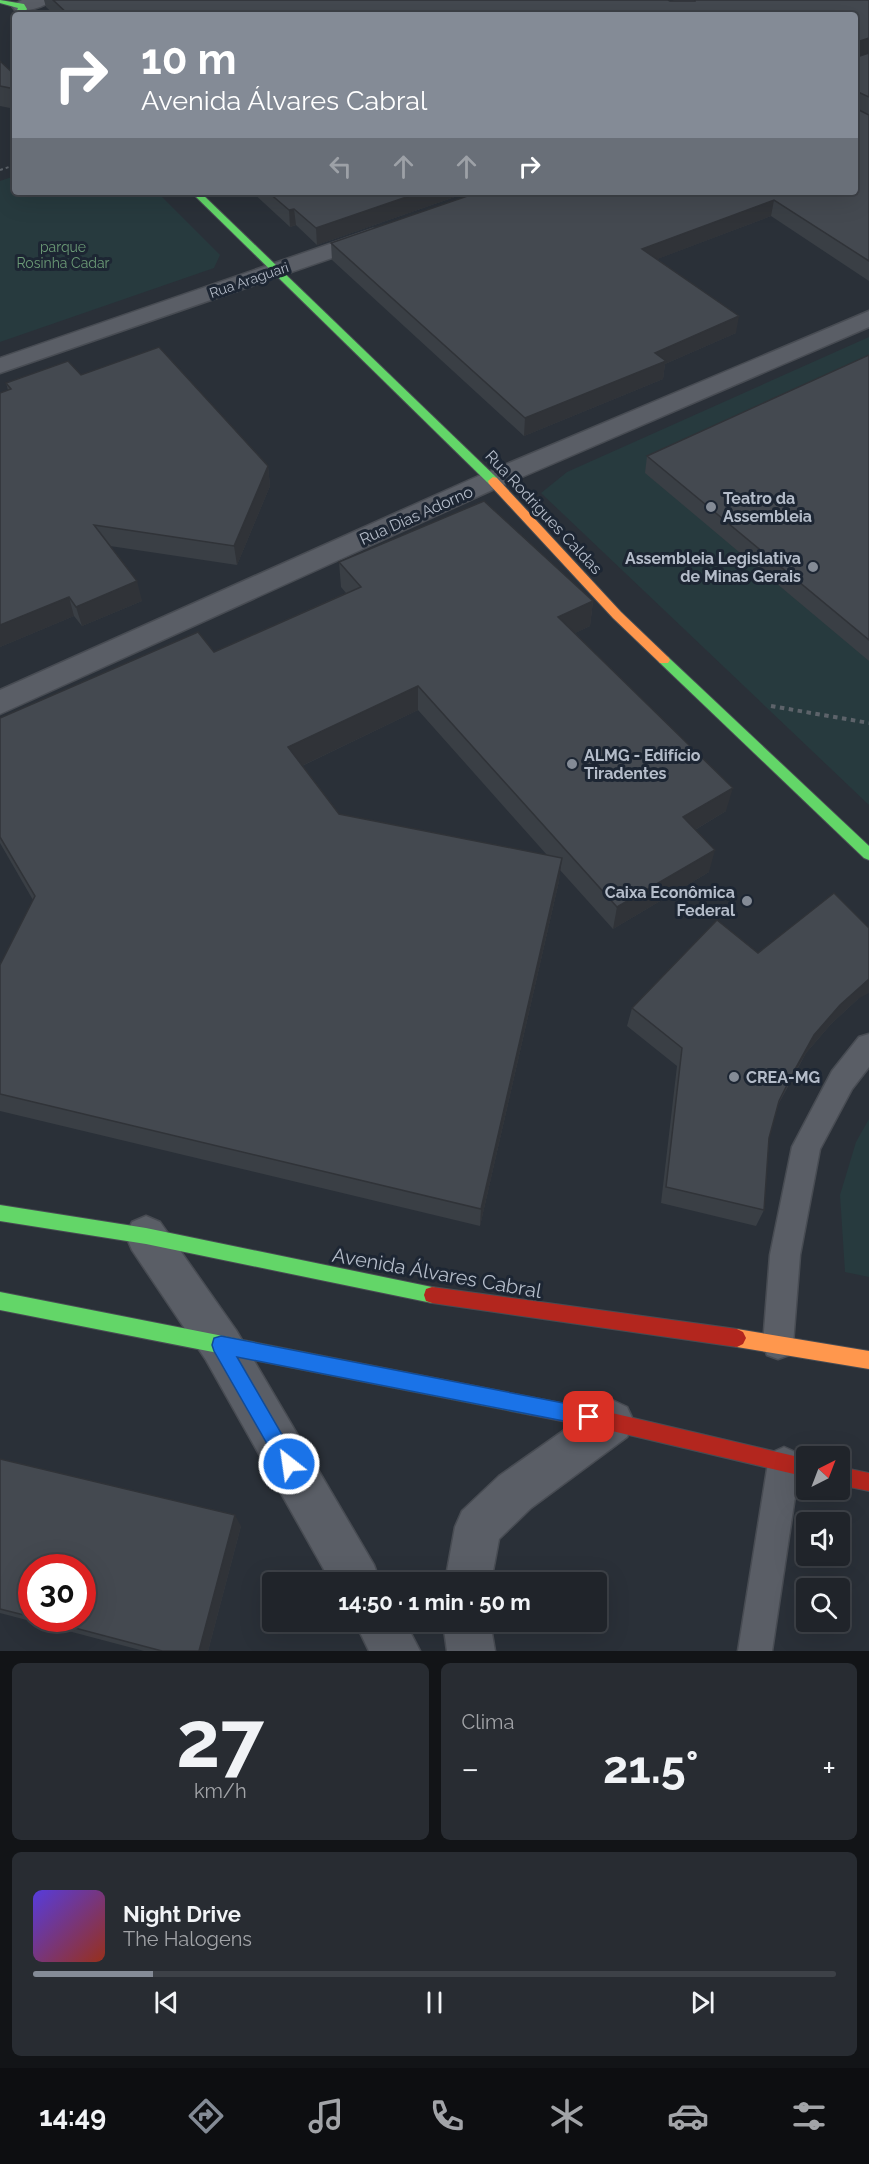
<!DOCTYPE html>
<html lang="pt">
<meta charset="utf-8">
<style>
:root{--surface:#20242a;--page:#282c32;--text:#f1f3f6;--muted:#a2a4a8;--line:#3d4147;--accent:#848b96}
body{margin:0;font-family:Raleway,sans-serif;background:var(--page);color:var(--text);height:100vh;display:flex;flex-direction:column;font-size:22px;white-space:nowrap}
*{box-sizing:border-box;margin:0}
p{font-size:20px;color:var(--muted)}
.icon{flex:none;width:33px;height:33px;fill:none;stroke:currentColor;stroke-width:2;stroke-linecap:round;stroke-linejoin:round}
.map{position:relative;height:1651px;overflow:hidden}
.details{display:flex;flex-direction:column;gap:12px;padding:12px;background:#121417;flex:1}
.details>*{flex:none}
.guide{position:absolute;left:12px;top:12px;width:846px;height:183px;border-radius:6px;box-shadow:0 6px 24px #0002,0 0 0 2px var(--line);background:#848b96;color:#fff;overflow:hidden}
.needle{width:39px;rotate:42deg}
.tools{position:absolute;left:796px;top:1446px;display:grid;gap:12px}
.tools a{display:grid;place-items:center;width:54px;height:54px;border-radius:6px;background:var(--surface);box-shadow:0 6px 24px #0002,0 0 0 2px var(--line);font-size:30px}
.speed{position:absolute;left:18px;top:1554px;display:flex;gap:12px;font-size:30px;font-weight:700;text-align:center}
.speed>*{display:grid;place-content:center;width:78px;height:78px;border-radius:50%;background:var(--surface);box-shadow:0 6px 24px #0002,0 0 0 2px var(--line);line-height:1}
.speed .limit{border:9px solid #d22;background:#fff;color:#111}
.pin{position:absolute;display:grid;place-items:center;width:51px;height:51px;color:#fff;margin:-26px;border-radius:12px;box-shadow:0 3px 9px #0006}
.me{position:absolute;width:66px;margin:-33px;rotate:330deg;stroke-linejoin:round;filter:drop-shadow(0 0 4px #0008)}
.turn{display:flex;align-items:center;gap:21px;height:126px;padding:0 30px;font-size:27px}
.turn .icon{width:78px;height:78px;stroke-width:2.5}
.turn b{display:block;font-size:42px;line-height:51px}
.lanes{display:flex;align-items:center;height:57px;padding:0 30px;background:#0003;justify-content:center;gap:30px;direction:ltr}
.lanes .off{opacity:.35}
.big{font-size:45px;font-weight:700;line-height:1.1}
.details .card{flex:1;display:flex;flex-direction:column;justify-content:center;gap:9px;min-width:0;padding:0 21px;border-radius:9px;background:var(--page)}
.details .dial{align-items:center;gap:0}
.dial b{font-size:78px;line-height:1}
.song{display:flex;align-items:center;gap:18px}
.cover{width:72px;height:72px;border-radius:9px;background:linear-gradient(135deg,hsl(250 70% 55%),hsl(10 70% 35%))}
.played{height:6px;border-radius:3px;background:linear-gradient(90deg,var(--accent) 15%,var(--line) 15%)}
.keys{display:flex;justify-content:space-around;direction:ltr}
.heat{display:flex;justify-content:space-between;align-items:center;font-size:33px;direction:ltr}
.details .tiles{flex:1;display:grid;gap:12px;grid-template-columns:1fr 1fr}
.card:last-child{grid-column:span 2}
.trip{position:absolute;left:262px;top:1572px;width:345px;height:60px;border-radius:6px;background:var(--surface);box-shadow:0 6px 24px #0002,0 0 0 2px var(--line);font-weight:700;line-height:60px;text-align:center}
.tabs{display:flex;height:96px;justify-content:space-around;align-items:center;background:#0d0e11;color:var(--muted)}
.tabs .icon{width:42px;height:42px}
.tabs .selected{color:var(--accent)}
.tabs b{font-size:27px;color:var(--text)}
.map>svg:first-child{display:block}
</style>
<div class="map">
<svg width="869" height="1651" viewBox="0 0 869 1651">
<rect width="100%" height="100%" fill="#2a3038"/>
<!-- green -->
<g fill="#273a3e">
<polygon points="15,176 15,192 157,192 220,255 214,268 0,342 0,181"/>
<polygon points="869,337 869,805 541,493 567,472"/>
<polygon points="869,1119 869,1277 845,1272 840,1195 856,1142"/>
</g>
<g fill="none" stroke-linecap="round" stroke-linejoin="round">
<defs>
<g id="lane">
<polygon points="869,1034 869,1067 852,1089 820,1149 800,1255 793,1344 789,1355 778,1359 767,1355 763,1344 770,1255 792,1147 832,1071 859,1037"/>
<polygon points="784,1447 795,1452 800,1463 772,1651 738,1651 768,1463 773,1452"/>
</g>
<g id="street">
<path d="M22,0H51C44,8 25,12 15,10L12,6Z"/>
<polygon points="373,229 381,231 384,236 381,241 0,373 0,358"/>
<polygon points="869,311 869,327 501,486 0,714 0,690 483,474"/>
<polygon points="146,1216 160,1222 236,1330 374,1565 380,1582 331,1582 206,1360 132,1250 126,1236 132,1222"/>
<polygon points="612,1400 627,1407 634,1422 627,1437 531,1508 499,1539 491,1582 445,1582 455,1527 462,1511 499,1476 597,1407"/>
<polygon points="355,1622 405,1622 420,1651 369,1651"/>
<polygon points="443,1622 490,1622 495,1651 447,1651"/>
</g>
<g id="fast">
<polygon points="0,0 24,4 27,9 23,15 15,15 18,8 0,3"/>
<polygon points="191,192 200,192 497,478 497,484 489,484"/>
<polygon points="664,656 668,657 869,846 869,860 864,858 660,663 658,660"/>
<polygon points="0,1205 146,1228 432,1287 438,1289 440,1295 438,1301 432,1303 146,1244 0,1221"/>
<polygon points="0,1292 531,1397 537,1400 540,1406 537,1412 531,1415 0,1310"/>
</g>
<g id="slow">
<polygon points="493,477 497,478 621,612 668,657 670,660 668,663 660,663 613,618 489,484 488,481"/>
<polygon points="737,1329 869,1351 869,1369 737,1347 731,1344 728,1338 731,1332"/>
</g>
<g id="jam">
<polygon points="432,1287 737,1329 743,1332 746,1338 743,1344 737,1347 432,1303 426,1301 424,1295 426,1289"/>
<polygon points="531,1397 612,1413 807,1459 807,1477 612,1431 531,1415 525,1412 522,1406 525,1400"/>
<polygon points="840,1467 869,1473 869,1491 840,1485"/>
</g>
</defs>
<!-- lane casing -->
<use href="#lane" stroke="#484c53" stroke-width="3"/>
<!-- street casing -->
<use href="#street" stroke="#484c53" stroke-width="3"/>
<!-- fast casing -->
<use href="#fast" stroke="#484c53" stroke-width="2"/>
<!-- slow casing -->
<use href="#slow" stroke="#484c53" stroke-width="2"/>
<!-- jam casing -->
<use href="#jam" stroke="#484c53" stroke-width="2"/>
<!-- path-far1 -->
<polyline stroke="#5d636a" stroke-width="2" stroke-dasharray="3 3" stroke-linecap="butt" points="0,170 15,165"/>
<!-- path -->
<polyline stroke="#5d636a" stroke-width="4" stroke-dasharray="4.5 4.5" stroke-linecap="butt" points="771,706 869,723"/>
<!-- lane -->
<use href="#lane" fill="#5a5e66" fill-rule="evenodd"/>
<!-- street -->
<use href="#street" fill="#5a5e66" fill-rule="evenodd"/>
<!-- fast -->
<use href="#fast" fill="#63d668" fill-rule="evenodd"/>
<!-- slow -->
<use href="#slow" fill="#ff974d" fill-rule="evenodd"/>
<!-- jam -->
<use href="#jam" fill="#b3261e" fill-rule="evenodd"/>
</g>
<!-- wall -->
<g fill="#3a3f45" fill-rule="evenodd">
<polygon points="44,0 668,0 670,1 674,1 672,0 869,0 857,56 869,53 869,281 771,216 657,259 736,333 665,364 663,379 524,436 332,260 331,243 855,192 855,15 55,15 46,7"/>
<polygon points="0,61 15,75 15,109 0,106"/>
<polygon points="252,192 469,192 317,245 296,225 290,227"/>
<polygon points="869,355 869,661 645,473 647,456"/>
<polygon points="81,375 268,466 270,486 237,565 110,546 142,601 82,626 74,616 0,647 0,393 8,390 6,383"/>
<path d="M339,562L593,601L590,626L575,633L726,811L695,830L709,872L613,929L560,870L559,881L480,1226L0,1111V965L33,900L0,843V718L214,652L346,593L341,587ZM418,710L547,855L339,814L302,766Z"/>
<polygon points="758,953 858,999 831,1024 806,1053 778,1105 769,1138 764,1210 756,1226 661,1203 677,1066 627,1026 632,1008"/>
<path d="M0,1459L241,1526L208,1651H144L0,1613ZM32,1568L82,1618H32Z"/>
</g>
<!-- shaded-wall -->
<g fill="#303338">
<polygon points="869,38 869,53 855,57 857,42"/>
<polygon points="421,192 469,192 317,245 316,228"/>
<polygon points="774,200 771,216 639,266 642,249"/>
<polygon points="294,209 296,225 290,227 289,210"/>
<polygon points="739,316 736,333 665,364 663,379 524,436 525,418 655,353"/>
<polygon points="268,466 270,486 237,565 234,546"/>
<polygon points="137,581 142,601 82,626 76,607"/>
<polygon points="69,597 74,616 0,647 0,625"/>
<polygon points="593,601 590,626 556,642 558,617"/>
<polygon points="418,686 418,710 291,771 288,747"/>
<polygon points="733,788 726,811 678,840 683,817"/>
<polygon points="715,850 709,872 613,929 617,907"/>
<polygon points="562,858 559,881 480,1226 481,1209"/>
<polygon points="869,979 869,993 858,999 831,1024 806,1053 786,1088 771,1119 794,1071 814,1035 840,1005"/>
<polygon points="235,1515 241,1526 208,1651 199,1651"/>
</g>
<!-- building -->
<g fill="#444950" stroke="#303338" stroke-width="1.5">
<polygon points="53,0 668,0 670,1 695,1 695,0 869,0 869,38 857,42 857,57 869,53 869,97 858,92 857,109 869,115 869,261 774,200 642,249 739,316 655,353 666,361 525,418 331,243 479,192 855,192 855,15 69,15"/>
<polygon points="0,61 15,75 15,89 0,86"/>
<polygon points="268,192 421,192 316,228 294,209 289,210"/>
<polygon points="159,347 268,466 234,546 94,525 137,581 76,607 69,597 0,625 0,393 11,389 6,383 68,361 81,375"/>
<polygon points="869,355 869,640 647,456"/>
<polygon points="484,501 593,601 558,617 733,788 683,817 715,850 617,907 418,686 288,747 339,814 562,858 481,1209 0,1094 0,965 35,896 0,837 0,718 198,632 214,652 361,587 339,562"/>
<polygon points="834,893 869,928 869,979 840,1005 814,1035 794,1071 779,1101 769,1138 764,1210 666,1187 682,1048 632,1008 717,920 758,953"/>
<polygon points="0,1459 235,1515 199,1651 162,1651 37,1618 82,1618 82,1568 32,1568 32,1617 0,1609"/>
</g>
<!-- route -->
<polygon fill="#1a73e8" stroke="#114b97" stroke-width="1.5" points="221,1336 589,1408 595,1411 598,1417 595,1424 589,1426 237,1357 295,1457 298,1464 295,1470 289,1473 282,1470 214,1351 212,1345 214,1338"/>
<!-- markers -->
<g fill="#848b96" stroke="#1d2633" stroke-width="2">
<circle cx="711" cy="507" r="6"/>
<circle cx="813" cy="567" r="6"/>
<circle cx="572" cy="764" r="6"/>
<circle cx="747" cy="901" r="6"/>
<circle cx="734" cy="1077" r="6"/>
</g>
<g text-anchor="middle" stroke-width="6" stroke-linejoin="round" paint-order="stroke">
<!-- far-park labels -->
<g font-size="14" fill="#6b9a76" stroke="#1d2633">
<text x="63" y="252">parque<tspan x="63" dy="16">Rosinha Cadar</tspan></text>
</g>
<!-- far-street labels -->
<g font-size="14" fill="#b4bcc9" stroke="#1d2633">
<text transform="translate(249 280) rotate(-19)" y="5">Rua Araguari</text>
</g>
<!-- poi labels -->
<g font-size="16" font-weight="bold" fill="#b4bcc9" stroke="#1d2633" text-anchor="start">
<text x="723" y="504">Teatro da<tspan x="723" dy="18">Assembleia</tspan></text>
<text x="801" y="564" text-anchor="end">Assembleia Legislativa<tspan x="801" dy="18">de Minas Gerais</tspan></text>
<text x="584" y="761">ALMG - Edifício<tspan x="584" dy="18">Tiradentes</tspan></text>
<text x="735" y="898" text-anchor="end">Caixa Econômica<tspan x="735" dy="18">Federal</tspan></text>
<text x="746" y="1083">CREA-MG</text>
</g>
<!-- street labels -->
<g font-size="16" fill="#b4bcc9" stroke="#1d2633">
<text transform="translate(544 512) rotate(47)" y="6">Rua Rodrigues Caldas</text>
<text transform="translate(416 515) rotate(-24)" y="6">Rua Dias Adorno</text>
</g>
<!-- near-street labels -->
<g font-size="20" fill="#b4bcc9" stroke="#1d2633">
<text transform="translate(437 1273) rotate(10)" y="7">Avenida Álvares Cabral</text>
</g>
</g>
</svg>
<div class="tools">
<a><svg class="needle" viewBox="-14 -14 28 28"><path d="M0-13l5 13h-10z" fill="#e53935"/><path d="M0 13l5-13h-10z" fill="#a2a4a8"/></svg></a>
<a><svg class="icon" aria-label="sound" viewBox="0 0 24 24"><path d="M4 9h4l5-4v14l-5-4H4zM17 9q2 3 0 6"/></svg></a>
<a><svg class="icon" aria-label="search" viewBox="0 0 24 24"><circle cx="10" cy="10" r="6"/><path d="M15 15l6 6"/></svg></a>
</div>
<div class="speed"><div class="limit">30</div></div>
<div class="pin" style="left:589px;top:1417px;background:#d93025"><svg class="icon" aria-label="arrive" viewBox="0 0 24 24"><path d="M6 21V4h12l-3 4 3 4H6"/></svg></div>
<svg class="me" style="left:289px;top:1464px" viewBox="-20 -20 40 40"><circle r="17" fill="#1a73e8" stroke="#fff" stroke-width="3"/><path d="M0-11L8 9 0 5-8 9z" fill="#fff"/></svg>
<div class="trip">14:50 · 1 min · 50 m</div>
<div class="guide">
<div class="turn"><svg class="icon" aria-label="right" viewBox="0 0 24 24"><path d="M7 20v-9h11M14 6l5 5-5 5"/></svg><div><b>10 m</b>Avenida Álvares Cabral</div></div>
<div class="lanes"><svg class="icon off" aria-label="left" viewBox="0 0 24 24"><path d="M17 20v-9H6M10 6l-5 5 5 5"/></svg><svg class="icon off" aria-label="ahead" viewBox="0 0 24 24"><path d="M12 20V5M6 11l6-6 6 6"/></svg><svg class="icon off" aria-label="ahead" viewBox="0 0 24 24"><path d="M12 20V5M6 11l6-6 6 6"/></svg><svg class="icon" aria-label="right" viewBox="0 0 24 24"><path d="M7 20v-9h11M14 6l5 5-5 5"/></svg></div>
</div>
</div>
<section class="details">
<div class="tiles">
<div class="card dial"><b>27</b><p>km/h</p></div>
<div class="card"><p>Clima</p>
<div class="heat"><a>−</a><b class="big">21.5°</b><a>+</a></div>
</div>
<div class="card">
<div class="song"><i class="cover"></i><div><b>Night Drive</b><p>The Halogens</p></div></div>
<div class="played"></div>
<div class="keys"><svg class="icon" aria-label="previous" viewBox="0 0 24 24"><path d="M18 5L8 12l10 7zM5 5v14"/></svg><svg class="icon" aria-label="pause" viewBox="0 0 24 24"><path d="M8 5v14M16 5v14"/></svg><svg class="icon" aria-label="next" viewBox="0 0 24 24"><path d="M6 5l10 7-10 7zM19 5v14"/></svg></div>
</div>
</div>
</section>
<nav class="tabs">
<b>14:49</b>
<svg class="icon selected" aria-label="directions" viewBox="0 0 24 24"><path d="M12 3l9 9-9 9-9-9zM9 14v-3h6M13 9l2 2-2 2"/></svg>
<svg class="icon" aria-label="music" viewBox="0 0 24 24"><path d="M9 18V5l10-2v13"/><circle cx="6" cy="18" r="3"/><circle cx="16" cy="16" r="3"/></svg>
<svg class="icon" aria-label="phone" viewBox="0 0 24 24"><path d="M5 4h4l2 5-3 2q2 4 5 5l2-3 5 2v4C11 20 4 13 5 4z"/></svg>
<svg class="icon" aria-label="climate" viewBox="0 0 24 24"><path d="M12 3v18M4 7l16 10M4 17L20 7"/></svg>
<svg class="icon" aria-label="car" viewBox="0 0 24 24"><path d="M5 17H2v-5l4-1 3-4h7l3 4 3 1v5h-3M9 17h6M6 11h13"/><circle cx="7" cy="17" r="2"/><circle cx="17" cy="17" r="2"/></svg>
<svg class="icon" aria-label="filters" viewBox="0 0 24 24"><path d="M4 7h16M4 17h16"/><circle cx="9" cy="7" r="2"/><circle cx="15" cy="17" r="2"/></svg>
</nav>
